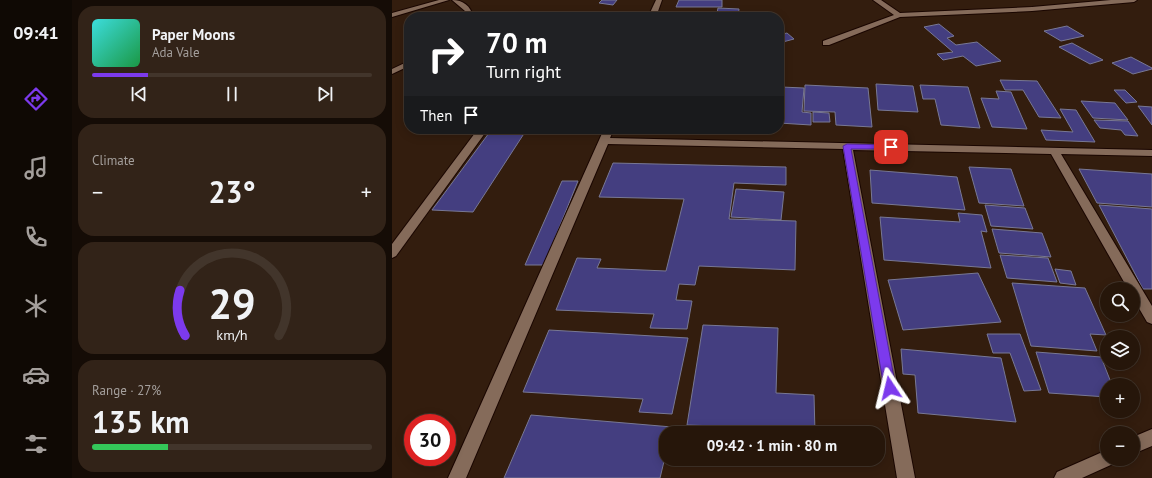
<!DOCTYPE html>
<meta charset="utf-8">
<style>
:root{--surface:#26160a;--page:#322318;--text:#f1f3f6;--muted:#a49f9c;--line:#42352b;--accent:#7c3aed}
body{margin:0;font-family:"PT Sans",sans-serif;background:var(--page);color:var(--text);height:100vh;display:flex;flex-direction:column;font-size:15px;white-space:nowrap}
*{box-sizing:border-box;margin:0}
p{font-size:13px;color:var(--muted)}
.icon{flex:none;width:22px;height:22px;fill:none;stroke:currentColor;stroke-width:2;stroke-linecap:round;stroke-linejoin:round}
.map{position:relative;flex:1;overflow:hidden}
.sheet{display:flex;flex-direction:column;gap:6px;padding:6px;background:#150c06;width:320px}
.sheet>*{flex:none}
.hud{position:absolute;left:12px;top:12px;width:380px;height:122px;border-radius:16px;box-shadow:0 2px 10px #0003,0 0 0 1px var(--line);background:#202124;color:#fff;overflow:hidden}
.controls{position:absolute;left:708px;top:282px;display:grid;gap:8px}
.controls a{display:grid;place-items:center;width:40px;height:40px;border-radius:50%;background:var(--surface);box-shadow:0 2px 10px #0003,0 0 0 1px var(--line);font-size:20px}
.speed{position:absolute;left:12px;top:414px;display:flex;gap:8px;font-size:20px;font-weight:700;text-align:center}
.speed>*{display:grid;place-content:center;width:52px;height:52px;border-radius:50%;background:var(--surface);box-shadow:0 2px 10px #0003,0 0 0 1px var(--line);line-height:1}
.speed .limit{border:6px solid #d22;background:#fff;color:#111}
.pin{position:absolute;display:grid;place-items:center;width:34px;height:34px;color:#fff;margin:-17px;border-radius:8px;box-shadow:0 2px 6px #0006}
.me{position:absolute;width:44px;margin:-22px;rotate:350deg;stroke-linejoin:round;filter:drop-shadow(0 0 3px #0008)}
.turn{display:flex;align-items:center;gap:14px;height:84px;padding:0 16px;font-size:18px}
.turn .icon{width:52px;height:52px;stroke-width:2.5}
.turn b{display:block;font-size:28px;line-height:34px}
.then{display:flex;align-items:center;height:38px;padding:0 16px;background:#0003;gap:8px;font-size:15px}
.big{font-size:30px;font-weight:600;line-height:1.1}
.sheet .widget{flex:1;display:flex;flex-direction:column;justify-content:center;gap:6px;min-width:0;padding:0 14px;border-radius:16px;background:var(--page)}
.sheet .dial{align-items:center;gap:0}
.dial svg{height:104px;overflow:visible;fill:none;stroke:var(--line);stroke-width:7;stroke-linecap:round;text-anchor:middle}
.dial text{fill:var(--text);stroke:none}
.song{display:flex;align-items:center;gap:12px}
.cover{width:48px;height:48px;border-radius:6px;background:linear-gradient(135deg,hsl(180 70% 55%),hsl(140 70% 35%))}
.played{height:4px;border-radius:2px;background:linear-gradient(90deg,var(--accent) 20%,var(--line) 20%)}
.keys{display:flex;justify-content:space-around;direction:ltr}
.heat{display:flex;justify-content:space-between;align-items:center;font-size:22px;direction:ltr}
.charge{height:6px;border-radius:3px;background:linear-gradient(90deg,#34c759 27%,var(--line) 0)}
.trip{position:absolute;left:267px;top:426px;width:226px;height:40px;border-radius:16px;background:var(--surface);box-shadow:0 2px 10px #0003,0 0 0 1px var(--line);font-weight:600;line-height:40px;text-align:center}
main{display:flex;flex:1;min-height:0}
.menu{display:flex;flex-direction:column;width:72px;justify-content:space-around;align-items:center;background:#0f0904;color:var(--muted)}
.menu .icon{width:28px;height:28px}
.menu .on{color:var(--accent)}
.menu b{font-size:18px;color:var(--text)}
.map>svg:first-child{display:block}
</style>
<main>
<nav class="menu">
<b>09:41</b>
<svg class="icon on" aria-label="directions" viewBox="0 0 24 24"><path d="M12 3l9 9-9 9-9-9zM9 14v-3h6M13 9l2 2-2 2"/></svg>
<svg class="icon" aria-label="music" viewBox="0 0 24 24"><path d="M9 18V5l10-2v13"/><circle cx="6" cy="18" r="3"/><circle cx="16" cy="16" r="3"/></svg>
<svg class="icon" aria-label="phone" viewBox="0 0 24 24"><path d="M5 4h4l2 5-3 2q2 4 5 5l2-3 5 2v4C11 20 4 13 5 4z"/></svg>
<svg class="icon" aria-label="climate" viewBox="0 0 24 24"><path d="M12 3v18M4 7l16 10M4 17L20 7"/></svg>
<svg class="icon" aria-label="car" viewBox="0 0 24 24"><path d="M5 17H2v-5l4-1 3-4h7l3 4 3 1v5h-3M9 17h6M6 11h13"/><circle cx="7" cy="17" r="2"/><circle cx="17" cy="17" r="2"/></svg>
<svg class="icon" aria-label="filters" viewBox="0 0 24 24"><path d="M4 7h16M4 17h16"/><circle cx="9" cy="7" r="2"/><circle cx="15" cy="17" r="2"/></svg>
</nav>
<section class="sheet">
<div class="widget">
<div class="song"><i class="cover"></i><div><b>Paper Moons</b><p>Ada Vale</p></div></div>
<div class="played"></div>
<div class="keys"><svg class="icon" aria-label="previous" viewBox="0 0 24 24"><path d="M18 5L8 12l10 7zM5 5v14"/></svg><svg class="icon" aria-label="pause" viewBox="0 0 24 24"><path d="M8 5v14M16 5v14"/></svg><svg class="icon" aria-label="next" viewBox="0 0 24 24"><path d="M6 5l10 7-10 7zM19 5v14"/></svg></div>
</div>
<div class="widget"><p>Climate</p>
<div class="heat"><a>−</a><b class="big">23°</b><a>+</a></div>
</div>
<div class="widget dial"><svg viewBox="0 0 100 80">
<path d="M14 69A42 42 0 1 1 86 69"/>
<path d="M14 69A42 42 0 0 1 10 34" stroke="#7c3aed"/>
<text x="50" y="56" font-size="32" font-weight="700">29</text>
<text x="50" y="72" font-size="11">km/h</text>
</svg></div>
<div class="widget"><p>Range · 27%</p><b class="big">135 km</b><div class="charge"></div></div>
</section>
<div class="map">
<svg width="760" height="478" viewBox="0 0 760 478">
<rect width="100%" height="100%" fill="#331d0e"/>
<!-- building -->
<g fill="#443e80" stroke="#787894">
<polygon points="210,0 225,0 221,5 207,3"/>
<polygon points="287,0 330,0 330,7 284,7"/>
<polygon points="326,8 347,9 346,17 271,17 273,12 325,13"/>
<polygon points="547,24 562,36 555,38 564,45 585,42 609,61 584,66 571,56 551,60 545,54 561,52 532,27"/>
<polygon points="675,26 692,36 669,41 652,31"/>
<polygon points="395,33 402,39 387,43 387,35"/>
<polygon points="680,43 711,60 698,64 667,47"/>
<polygon points="739,57 760,68 760,69 741,74 720,63"/>
<polygon points="608,80 645,81 669,118 647,117 631,90 613,90"/>
<polygon points="484,84 521,86 526,112 486,110"/>
<polygon points="413,85 476,88 480,127 444,125 443,112 412,111"/>
<polygon points="528,85 576,87 588,128 549,125 543,99 531,99"/>
<polygon points="389,87 412,88 410,112 419,113 419,125 387,123 387,101"/>
<polygon points="722,90 733,90 745,102 734,103"/>
<polygon points="604,91 619,92 635,129 600,127 589,98 607,99"/>
<polygon points="689,101 723,103 736,120 701,118"/>
<polygon points="746,106 760,107 760,125"/>
<polygon points="668,109 684,110 703,142 654,140 649,130 681,132"/>
<polygon points="421,112 437,113 438,122 421,122"/>
<polygon points="702,120 736,121 746,136 733,135 729,130 708,128"/>
<polygon points="100,129 135,129 81,212 40,210"/>
<polygon points="221,163 394,167 394,185 342,183 337,219 404,221 403,270 307,266 303,285 287,284 284,300 300,301 295,329 258,328 262,314 164,310 185,258 209,259 205,268 274,271 292,199 207,197"/>
<polygon points="577,167 619,169 632,206 587,203"/>
<polygon points="687,169 760,174 760,207 705,203"/>
<polygon points="478,170 565,177 573,210 480,203"/>
<polygon points="170,181 186,181 152,265 133,265"/>
<polygon points="344,189 392,192 389,220 339,217"/>
<polygon points="593,205 633,208 641,229 599,226"/>
<polygon points="707,205 760,209 760,289 751,289"/>
<polygon points="566,213 590,215 595,232 589,231 599,268 492,260 488,217 568,222"/>
<polygon points="600,229 650,233 659,257 607,253"/>
<polygon points="608,255 656,258 665,282 615,278"/>
<polygon points="663,269 679,271 684,285 668,283"/>
<polygon points="586,273 609,322 511,330 496,280"/>
<polygon points="620,283 693,288 714,335 698,334 705,351 639,346"/>
<polygon points="311,325 386,328 384,393 422,395 423,433 358,433 358,427 295,425"/>
<polygon points="157,330 296,338 280,414 247,412 251,399 131,392"/>
<polygon points="595,334 628,334 649,390 632,391 618,353 601,353"/>
<polygon points="509,349 609,358 624,422 526,413 523,375 511,374"/>
<polygon points="644,352 709,357 720,385 715,385 715,397 657,393"/>
<polygon points="139,415 280,427 278,433 274,433 274,453 268,478 112,478"/>
</g>
<g fill="none" stroke-linecap="round" stroke-linejoin="round">
<defs>
<g id="street">
<polygon points="47,0 57,0 0,17 0,13"/>
<path d="M60,0C71,0 79,6 81,17H73V11Z"/>
<polygon points="264,0 270,0 264,17 256,17"/>
<polygon points="481,0 489,0 508,13 640,7 719,0 745,0 742,2 640,11 508,17 437,45 431,45 431,41 502,15"/>
<polygon points="17,61 17,66 0,74 0,69"/>
<polygon points="86,129 96,129 4,256 0,258 0,244"/>
<polygon points="212,129 222,129 218,138 760,150 760,156 669,154 760,306 760,324 755,322 741,298 741,289 736,289 659,154 461,150 523,478 505,478 451,149 216,144 74,478 56,478"/>
<polygon points="760,429 760,446 741,454 741,437"/>
<polygon points="715,450 715,459 723,459 721,464 690,478 662,478 665,472"/>
</g>
</defs>
<!-- street casing -->
<use href="#street" stroke="#1a0600" stroke-width="2"/>
<!-- street -->
<use href="#street" fill="#856b5a" fill-rule="evenodd"/>
</g>
<!-- route -->
<polygon fill="#7c3aed" stroke="#51269a" points="455,144 499,145 502,147 499,149 459,149 504,388 502,391 498,393 494,391 492,388 451,146"/>
</svg>
<div class="controls">
<a><svg class="icon" aria-label="search" viewBox="0 0 24 24"><circle cx="10" cy="10" r="6"/><path d="M15 15l6 6"/></svg></a>
<a><svg class="icon" aria-label="layers" viewBox="0 0 24 24"><path d="M12 4l9 5-9 5-9-5zM3 14l9 5 9-5"/></svg></a>
<a>+</a>
<a>−</a>
</div>
<div class="speed"><div class="limit">30</div></div>
<div class="pin" style="left:499px;top:147px;background:#d93025"><svg class="icon" aria-label="arrive" viewBox="0 0 24 24"><path d="M6 21V4h12l-3 4 3 4H6"/></svg></div>
<svg class="me" style="left:498px;top:388px" viewBox="-20 -20 40 40"><path d="M0-17L14 15 0 8-14 15z" fill="#7c3aed" stroke="#fff" stroke-width="4"/></svg>
<div class="trip">09:42 · 1 min · 80 m</div>
<div class="hud">
<div class="turn"><svg class="icon" aria-label="right" viewBox="0 0 24 24"><path d="M7 20v-9h11M14 6l5 5-5 5"/></svg><div><b>70 m</b>Turn right</div></div>
<div class="then">Then<svg class="icon" aria-label="arrive" viewBox="0 0 24 24"><path d="M6 21V4h12l-3 4 3 4H6"/></svg></div>
</div>
</div>
</main>
